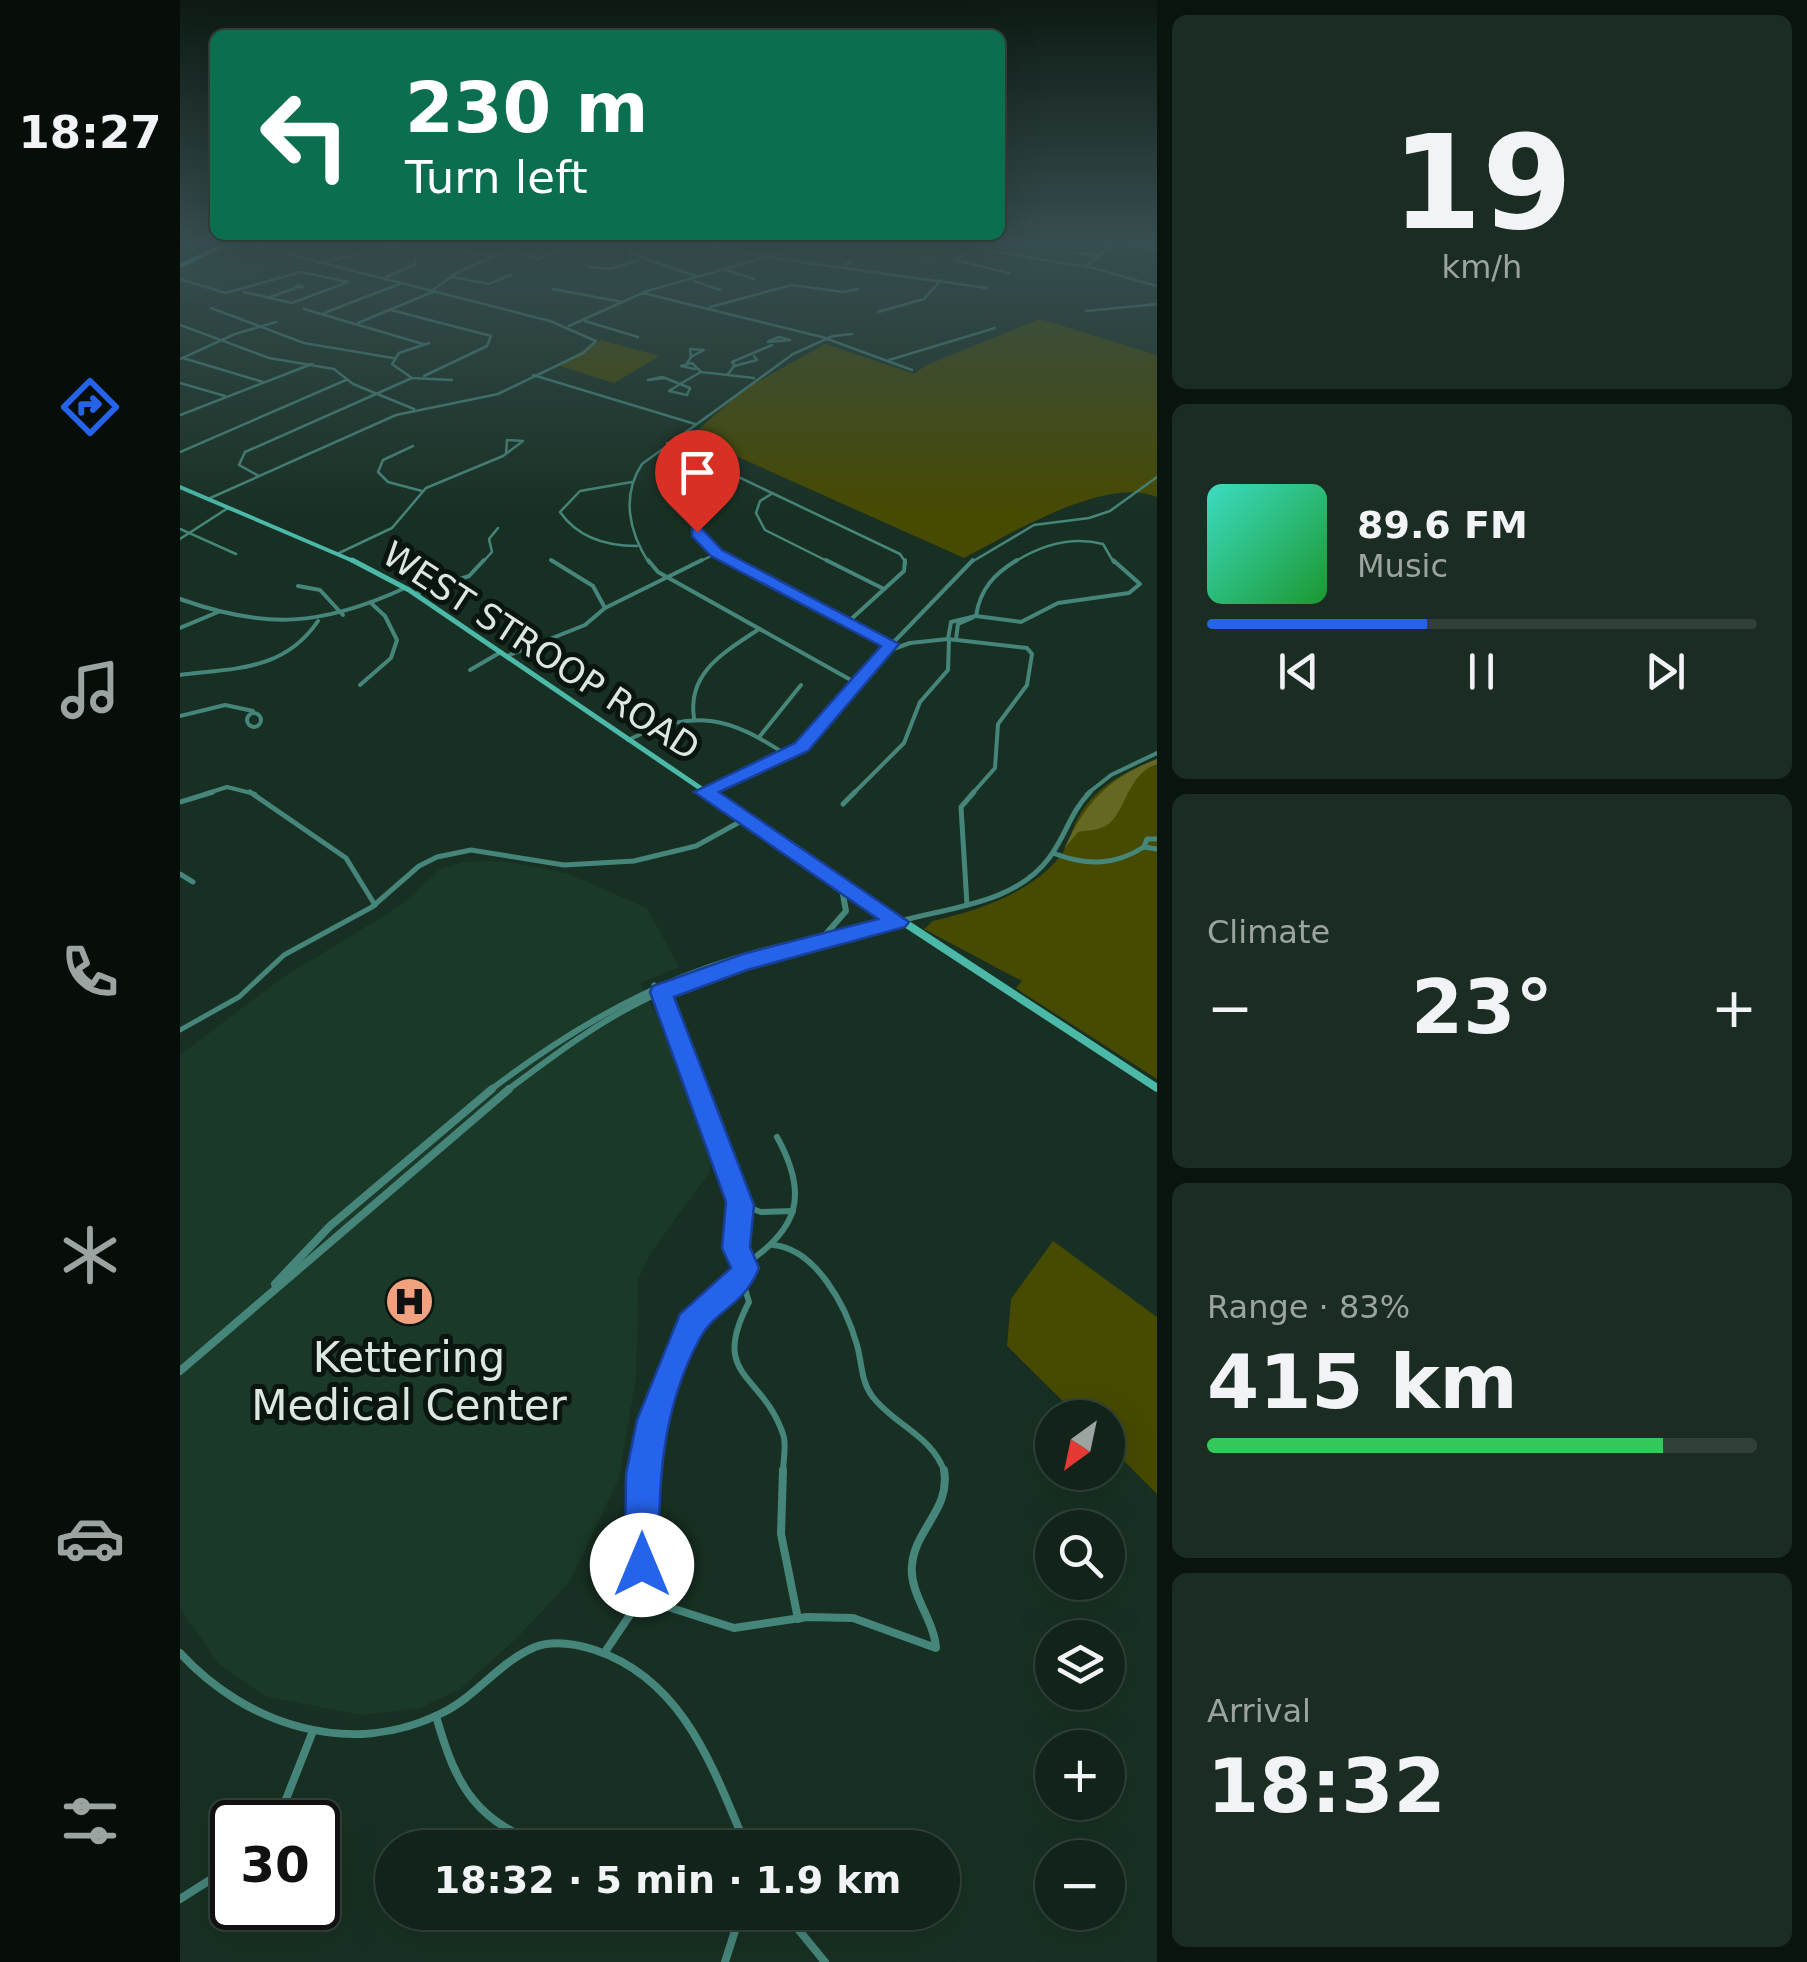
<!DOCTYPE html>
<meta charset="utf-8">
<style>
:root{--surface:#12241a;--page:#1b2c23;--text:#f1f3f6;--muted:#9ca4a2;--line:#314139;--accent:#2563eb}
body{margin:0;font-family:"DejaVu Sans",sans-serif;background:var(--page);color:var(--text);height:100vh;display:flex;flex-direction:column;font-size:38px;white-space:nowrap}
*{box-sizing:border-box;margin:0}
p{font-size:32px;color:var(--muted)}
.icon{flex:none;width:55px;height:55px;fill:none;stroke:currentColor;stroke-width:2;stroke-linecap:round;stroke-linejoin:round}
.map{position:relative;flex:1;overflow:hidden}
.sheet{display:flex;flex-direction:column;gap:15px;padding:15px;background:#0a140e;width:650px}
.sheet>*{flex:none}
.hud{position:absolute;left:30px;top:30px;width:795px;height:210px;border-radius:15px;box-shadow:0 10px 40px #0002,0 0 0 2px var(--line);background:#0b6e4f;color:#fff;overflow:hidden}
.needle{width:65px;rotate:213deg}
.fabs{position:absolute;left:855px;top:1400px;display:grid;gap:20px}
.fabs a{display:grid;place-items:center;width:90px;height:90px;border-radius:50%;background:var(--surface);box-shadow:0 10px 40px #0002,0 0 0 2px var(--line);font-size:50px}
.speed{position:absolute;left:30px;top:1800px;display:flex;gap:20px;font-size:50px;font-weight:700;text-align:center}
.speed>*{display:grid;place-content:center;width:130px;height:130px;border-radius:50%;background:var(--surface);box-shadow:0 10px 40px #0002,0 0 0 2px var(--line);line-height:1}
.speed .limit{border:5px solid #111;border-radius:15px;background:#fff;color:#111}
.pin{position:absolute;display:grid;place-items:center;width:85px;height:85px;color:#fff;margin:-102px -42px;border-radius:50% 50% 50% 0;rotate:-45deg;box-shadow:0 0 10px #0007}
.pin .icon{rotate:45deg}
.me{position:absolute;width:110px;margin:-55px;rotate:0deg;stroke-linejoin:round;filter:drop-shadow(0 0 8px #0008)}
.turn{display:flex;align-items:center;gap:35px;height:210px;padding:0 30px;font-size:45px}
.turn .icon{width:130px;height:130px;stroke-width:2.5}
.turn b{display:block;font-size:70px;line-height:85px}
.big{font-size:75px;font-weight:800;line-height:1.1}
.sheet .widget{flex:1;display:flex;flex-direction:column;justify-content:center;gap:15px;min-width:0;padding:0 35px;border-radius:15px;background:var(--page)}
.sheet .dial{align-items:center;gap:0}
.dial b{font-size:130px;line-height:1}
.song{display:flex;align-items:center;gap:30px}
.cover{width:120px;height:120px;border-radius:15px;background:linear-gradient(135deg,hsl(170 70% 55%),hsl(130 70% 35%))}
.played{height:10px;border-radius:5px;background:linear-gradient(90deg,var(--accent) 40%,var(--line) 40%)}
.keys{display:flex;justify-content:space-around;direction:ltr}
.heat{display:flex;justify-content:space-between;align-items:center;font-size:55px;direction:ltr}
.charge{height:15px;border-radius:8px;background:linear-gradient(90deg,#34c759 83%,var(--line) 0)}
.trip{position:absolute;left:195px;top:1830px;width:585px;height:100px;border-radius:50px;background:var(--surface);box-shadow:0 10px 40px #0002,0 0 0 2px var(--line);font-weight:800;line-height:100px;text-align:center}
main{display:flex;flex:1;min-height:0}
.tabs{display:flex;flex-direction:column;width:180px;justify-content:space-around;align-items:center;background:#070e0a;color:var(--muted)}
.tabs .icon{width:70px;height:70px}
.tabs .selected{color:var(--accent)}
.tabs b{font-size:45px;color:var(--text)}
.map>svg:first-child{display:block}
</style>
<main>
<nav class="tabs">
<b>18:27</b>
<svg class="icon selected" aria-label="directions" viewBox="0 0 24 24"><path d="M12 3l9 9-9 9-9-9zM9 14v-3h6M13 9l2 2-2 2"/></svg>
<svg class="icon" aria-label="music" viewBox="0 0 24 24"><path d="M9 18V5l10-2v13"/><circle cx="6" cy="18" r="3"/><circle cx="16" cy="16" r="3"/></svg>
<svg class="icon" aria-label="phone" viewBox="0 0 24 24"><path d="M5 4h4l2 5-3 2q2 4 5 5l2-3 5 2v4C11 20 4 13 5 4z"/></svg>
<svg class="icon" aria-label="climate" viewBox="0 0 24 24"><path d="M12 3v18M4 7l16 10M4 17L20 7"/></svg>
<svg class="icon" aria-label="car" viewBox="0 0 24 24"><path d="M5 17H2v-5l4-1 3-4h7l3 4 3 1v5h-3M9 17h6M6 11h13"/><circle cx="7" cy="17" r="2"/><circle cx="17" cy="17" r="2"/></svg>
<svg class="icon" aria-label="filters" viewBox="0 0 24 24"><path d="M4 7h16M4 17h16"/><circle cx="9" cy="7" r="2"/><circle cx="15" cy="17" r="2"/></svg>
</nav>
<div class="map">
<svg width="977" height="1962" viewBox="0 0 977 1962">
<rect width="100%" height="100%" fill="#183023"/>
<!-- built -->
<g fill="#1a3928">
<polygon points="55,244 124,261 0,302 0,271"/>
<polygon points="322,861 387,873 467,908 499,967 460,983 485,1031 532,1155 529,1173 470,1254 458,1280 456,1377 439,1478 390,1581 337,1638 280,1689 240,1708 181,1715 85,1696 39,1664 0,1608 0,1055 102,978 220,906 259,870 283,862"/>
</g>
<!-- green -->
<g fill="#474a01">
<polygon points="65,241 236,241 178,252 149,244 118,255"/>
<polygon points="653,241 752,241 770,250 756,261 729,260"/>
<path d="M860,319L977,355V497C925,475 829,535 784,558L511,436L563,390L645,344L735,374L744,366Z"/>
<polygon points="421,340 480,356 434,383 377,365"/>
<path d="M977,759V1079L843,993L836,988L842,981L744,929L753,921C799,910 852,893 882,854C889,844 892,829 898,818C915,786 945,772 977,759Z"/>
<polygon points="873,1241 977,1317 977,1494 928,1445 928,1418 899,1417 827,1346 831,1299"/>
</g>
<!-- forest -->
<path fill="#646822" d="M977,759V764C943,776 947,819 921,828C915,831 905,830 898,832L884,849C906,802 928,778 977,759Z"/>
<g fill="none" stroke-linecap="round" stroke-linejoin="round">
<!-- minor-far4 -->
<g stroke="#46857a" stroke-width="2.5">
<polyline points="481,241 455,245 447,252 515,276"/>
<polyline points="508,241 606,260 807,288"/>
<polyline points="794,241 813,251 907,267"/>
<polyline points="937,241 906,266 977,286"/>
<polyline points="936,242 977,250"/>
<polyline points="0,244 6,244"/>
<polyline points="502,248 511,242"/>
<polyline points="798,248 774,260 829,273"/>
<polyline points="332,249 358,259 403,241"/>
<polyline points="285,252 311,256"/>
<polyline points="895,253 919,255"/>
<polyline points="409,267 430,269 459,260"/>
<polyline points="663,268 671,260"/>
<polyline points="546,270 574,279"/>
<polyline points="206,277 236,264 235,259"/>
<polyline points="272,277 309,284 331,275"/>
<polyline points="0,279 45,293 121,272 168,282"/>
<polyline points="514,281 540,290"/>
<polygon points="119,285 123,287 115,287"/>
<polyline points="254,289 278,272 348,241"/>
<polyline points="373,289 442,302"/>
<polyline points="64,292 112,303 168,282"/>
<polyline points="463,293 642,337 732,370"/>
<polyline points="87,298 116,288"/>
<polyline points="530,307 612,285 663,292 678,289"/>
<polyline points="31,308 124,343 213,358"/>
<polyline points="124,309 243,344"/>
<polyline points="211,310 311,336 307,346 244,376"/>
<polyline points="906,311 977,304"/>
<polyline points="698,312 744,299 761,280"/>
<polyline points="144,313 222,283"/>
<polyline points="405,321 458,337"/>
<polyline points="178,323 255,291"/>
<polyline points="0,325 89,358 154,369 173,384 234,409"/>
<polyline points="389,326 467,291 615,249"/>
<polygon points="599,337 610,340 588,342 589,341"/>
<polyline points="249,343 219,353 212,364 232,378 272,380"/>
<polygon points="510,349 524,350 511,357"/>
<polyline points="3,358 83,382"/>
<polyline points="0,359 55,334 96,322"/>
<polyline points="709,360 815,328"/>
<polyline points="507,363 511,357"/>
<polyline points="555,366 552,362 592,345"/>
<polyline points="515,369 501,366 512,363 521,372 574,378"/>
<polyline points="548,374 554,366 577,360 574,356"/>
<polyline points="353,375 515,424"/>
<polygon points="482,377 485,378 468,380"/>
<polyline points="485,378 500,384"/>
<polyline points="0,383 45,396"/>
<polygon points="500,384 510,388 507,395 489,391"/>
<polyline points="500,384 521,372"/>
<polyline points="0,415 132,364"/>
<polyline points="487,443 720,554 726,563"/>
<polyline points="233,446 203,460 198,472 208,482 242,491"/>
<polyline points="0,452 166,380"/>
<path d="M532,464C513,481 501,525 525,543C535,551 549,557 560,563"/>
<polyline points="79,476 59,465 65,452 232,378"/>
<path d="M452,482L400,491L380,512C398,538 427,546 457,546"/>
<polyline points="593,493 580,501 576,513 585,530 651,563"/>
<polyline points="28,499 216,415 318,394 403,353 416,341 370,321 57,241"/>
<polyline points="0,529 56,554"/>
<polyline points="0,539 48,508"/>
<polyline points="157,554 212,528 246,488 323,456 343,441 327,440 326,454"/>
<polyline points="371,560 376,563"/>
<polyline points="302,563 312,552 309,539 318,528"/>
<path d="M469,563C449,532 441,496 462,464L613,354L653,336L672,334"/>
<polyline points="517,563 537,553"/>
<polyline points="790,563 854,525 909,518 930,511 977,477"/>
<path d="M833,563C861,545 891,536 923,544L934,563"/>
</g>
<!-- minor-far3 -->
<g stroke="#46857a" stroke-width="4">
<polyline points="371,560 413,586 425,608"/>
<polyline points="468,560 478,572 678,684"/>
<polyline points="556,560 710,644"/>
<polyline points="646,560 704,589"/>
<polyline points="118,586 140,590 163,615"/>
<polyline points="235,594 289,576 304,560"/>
<path d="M0,599C86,630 142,626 225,588"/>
<polyline points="796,616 841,622 878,603 949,593 960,584 933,560"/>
<path d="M796,616C800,589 814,574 837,560"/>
<polyline points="668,622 724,571 725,560"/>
<polyline points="0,628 38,612"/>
<polyline points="768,639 771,622 796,616"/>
<polyline points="776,639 778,624 792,618"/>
<polyline points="708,648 793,560"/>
<polyline points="327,656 405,625 425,608 522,560"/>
<polyline points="290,670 321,652"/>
<path d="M0,675C55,668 104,671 138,621"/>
<polyline points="180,685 211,658 217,640 205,616 192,604"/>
<circle cx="74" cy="720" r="7"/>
<polyline points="0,716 45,705 73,711"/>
<path d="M514,718C507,672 545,652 579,629"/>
<polyline points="580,736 621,685"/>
<path d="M448,740C514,708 549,716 608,756"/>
<polyline points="526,791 617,751 705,652 730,643 768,639 847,648 852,654 847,685 818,724 815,768 792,794"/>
<polyline points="25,794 47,787 75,794"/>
<polyline points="673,794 724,743 740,702 768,670 769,639"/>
<polyline points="907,794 931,775 977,753"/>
</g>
<!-- minor-far2 -->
<g stroke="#46857a" stroke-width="5">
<polyline points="70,792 166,858 195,905"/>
<polyline points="0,802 33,792"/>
<polyline points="663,804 675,792"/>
<polyline points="977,839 967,839 964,847 977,849"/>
<path d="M873,853C906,866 934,866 964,847"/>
<polyline points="0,874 13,882"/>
<polyline points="787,905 781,807 794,792"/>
<path d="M721,921C771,907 836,903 869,858C885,837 891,811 910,792"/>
<polyline points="474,985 486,1001 519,1091"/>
<polyline points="0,1030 59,997 104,955 192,907 239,866 257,857 291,850 384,865 454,861 516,846 565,819"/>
</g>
<!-- minor-far1 -->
<g stroke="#46857a" stroke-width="6">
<polyline points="518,1089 561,1205 581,1212 613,1211"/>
<polyline points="561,1205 556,1209 556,1248 564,1265"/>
<path d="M593,1245C636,1249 666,1306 677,1345C682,1363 681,1381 692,1396C715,1426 752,1435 765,1473"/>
<path d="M564,1265L562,1279L569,1302C529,1378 582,1372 603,1434C607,1444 603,1461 603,1473"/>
<path d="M564,1265C619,1229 629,1195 597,1137"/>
<polyline points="462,1473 473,1419 511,1324 562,1279"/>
</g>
<!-- minor -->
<g stroke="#46857a" stroke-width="8">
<polyline points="603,1470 601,1534 618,1619"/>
<path d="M460,1598L554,1628L627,1617L673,1618L756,1648C754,1619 729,1594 732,1565C735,1529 771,1509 764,1470"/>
<polyline points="425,1652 458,1603 461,1590 463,1470"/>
<path d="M0,1653C66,1725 170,1759 262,1713C297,1696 319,1662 355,1647C374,1640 396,1644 415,1650C504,1680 533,1768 567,1848"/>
<path d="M256,1716C277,1790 297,1823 372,1848"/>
<polyline points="97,1822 133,1731"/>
<polyline points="0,1899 52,1866"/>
<polyline points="604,1912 645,1962"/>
<polyline points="545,1962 561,1912"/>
</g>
<!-- tertiary-far2 -->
<polyline stroke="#46857a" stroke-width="2.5" points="139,263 236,241"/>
<!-- tertiary-far1 -->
<g stroke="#46857a" stroke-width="6">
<polyline points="646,934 666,911 661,884"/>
<path d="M309,1091C422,1005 527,953 668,934"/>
<path d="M326,1091C367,1061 408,1029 454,1005C534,963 631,946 718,922"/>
</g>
<!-- tertiary -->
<g stroke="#46857a" stroke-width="8">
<polyline points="95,1284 150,1226 312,1089"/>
<polyline points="0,1371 329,1089"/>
</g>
<!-- secondary-far2 -->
<polyline stroke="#4cb9a8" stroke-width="4" points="0,487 178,563"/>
<!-- secondary-far1 -->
<polyline stroke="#4cb9a8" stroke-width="5" points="172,560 229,590 529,794"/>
<!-- secondary -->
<polyline stroke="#4cb9a8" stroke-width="8" points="525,792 977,1088"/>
<!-- primary -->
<polyline stroke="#4ce2cb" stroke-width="4" points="0,266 53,241"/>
</g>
<!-- sky -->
<linearGradient id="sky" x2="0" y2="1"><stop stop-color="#0d1a13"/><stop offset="0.47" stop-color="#374e50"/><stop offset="1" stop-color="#374e50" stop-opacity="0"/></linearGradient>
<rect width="977" height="516" fill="url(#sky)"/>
<!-- route -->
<path fill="#2563eb" stroke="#184099" stroke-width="2.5" d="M512,529H522L542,550L719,644L628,751L539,792L729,922L725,927L567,970L494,997L574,1205L570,1247L579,1268C564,1306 535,1310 520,1338C481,1410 478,1485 479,1565L474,1577L462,1582L450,1577L445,1565L446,1474L457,1420L500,1314L551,1268L542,1248L546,1202L470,992L473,986L563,954L698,919L514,792L615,743L701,646L531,556L512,536Z"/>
<!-- icons -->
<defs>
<symbol id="hospital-disc" viewBox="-11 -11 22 22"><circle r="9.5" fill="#f2a17e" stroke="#0b150f"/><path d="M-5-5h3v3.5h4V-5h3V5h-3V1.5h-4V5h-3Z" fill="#111"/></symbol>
</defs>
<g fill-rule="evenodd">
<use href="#hospital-disc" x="202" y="1274" width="55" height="55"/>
</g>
<g text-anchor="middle" stroke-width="10" stroke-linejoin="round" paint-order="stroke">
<!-- street labels -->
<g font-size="35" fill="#dae8df" stroke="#0b150f">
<text transform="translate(361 651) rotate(33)" y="12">WEST STROOP ROAD</text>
</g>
<!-- near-poi labels -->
<g font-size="42" fill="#dae8df" stroke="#0b150f">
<text x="229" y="1372">Kettering<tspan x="229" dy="48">Medical Center</tspan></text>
</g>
</g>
</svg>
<div class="fabs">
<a><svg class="needle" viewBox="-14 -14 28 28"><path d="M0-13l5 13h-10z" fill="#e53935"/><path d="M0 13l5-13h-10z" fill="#9ca4a2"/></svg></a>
<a><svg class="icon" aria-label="search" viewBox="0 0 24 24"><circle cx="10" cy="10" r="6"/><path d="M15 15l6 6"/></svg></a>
<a><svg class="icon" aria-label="layers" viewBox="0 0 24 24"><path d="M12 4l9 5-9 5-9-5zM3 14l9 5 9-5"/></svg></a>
<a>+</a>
<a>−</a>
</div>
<div class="speed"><div class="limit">30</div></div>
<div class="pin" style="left:517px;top:532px;background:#d93025"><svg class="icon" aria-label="arrive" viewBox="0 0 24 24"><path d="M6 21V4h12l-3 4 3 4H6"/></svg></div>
<svg class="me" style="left:462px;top:1565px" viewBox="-20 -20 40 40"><circle r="19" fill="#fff"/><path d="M0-13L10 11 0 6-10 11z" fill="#2563eb"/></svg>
<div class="trip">18:32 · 5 min · 1.9 km</div>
<div class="hud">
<div class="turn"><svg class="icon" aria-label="left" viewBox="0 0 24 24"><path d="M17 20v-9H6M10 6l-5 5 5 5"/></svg><div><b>230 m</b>Turn left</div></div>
</div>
</div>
<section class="sheet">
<div class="widget dial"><b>19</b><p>km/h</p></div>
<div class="widget">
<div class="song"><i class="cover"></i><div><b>89.6 FM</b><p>Music</p></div></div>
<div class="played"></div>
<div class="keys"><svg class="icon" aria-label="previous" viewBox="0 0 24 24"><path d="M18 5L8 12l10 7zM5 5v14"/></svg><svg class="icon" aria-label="pause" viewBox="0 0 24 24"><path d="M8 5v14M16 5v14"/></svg><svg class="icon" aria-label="next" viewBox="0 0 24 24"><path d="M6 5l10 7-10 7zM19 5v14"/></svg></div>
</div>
<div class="widget"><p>Climate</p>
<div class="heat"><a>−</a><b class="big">23°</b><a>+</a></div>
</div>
<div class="widget"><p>Range · 83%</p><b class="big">415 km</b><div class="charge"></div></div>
<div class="widget"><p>Arrival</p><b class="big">18:32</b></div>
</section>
</main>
